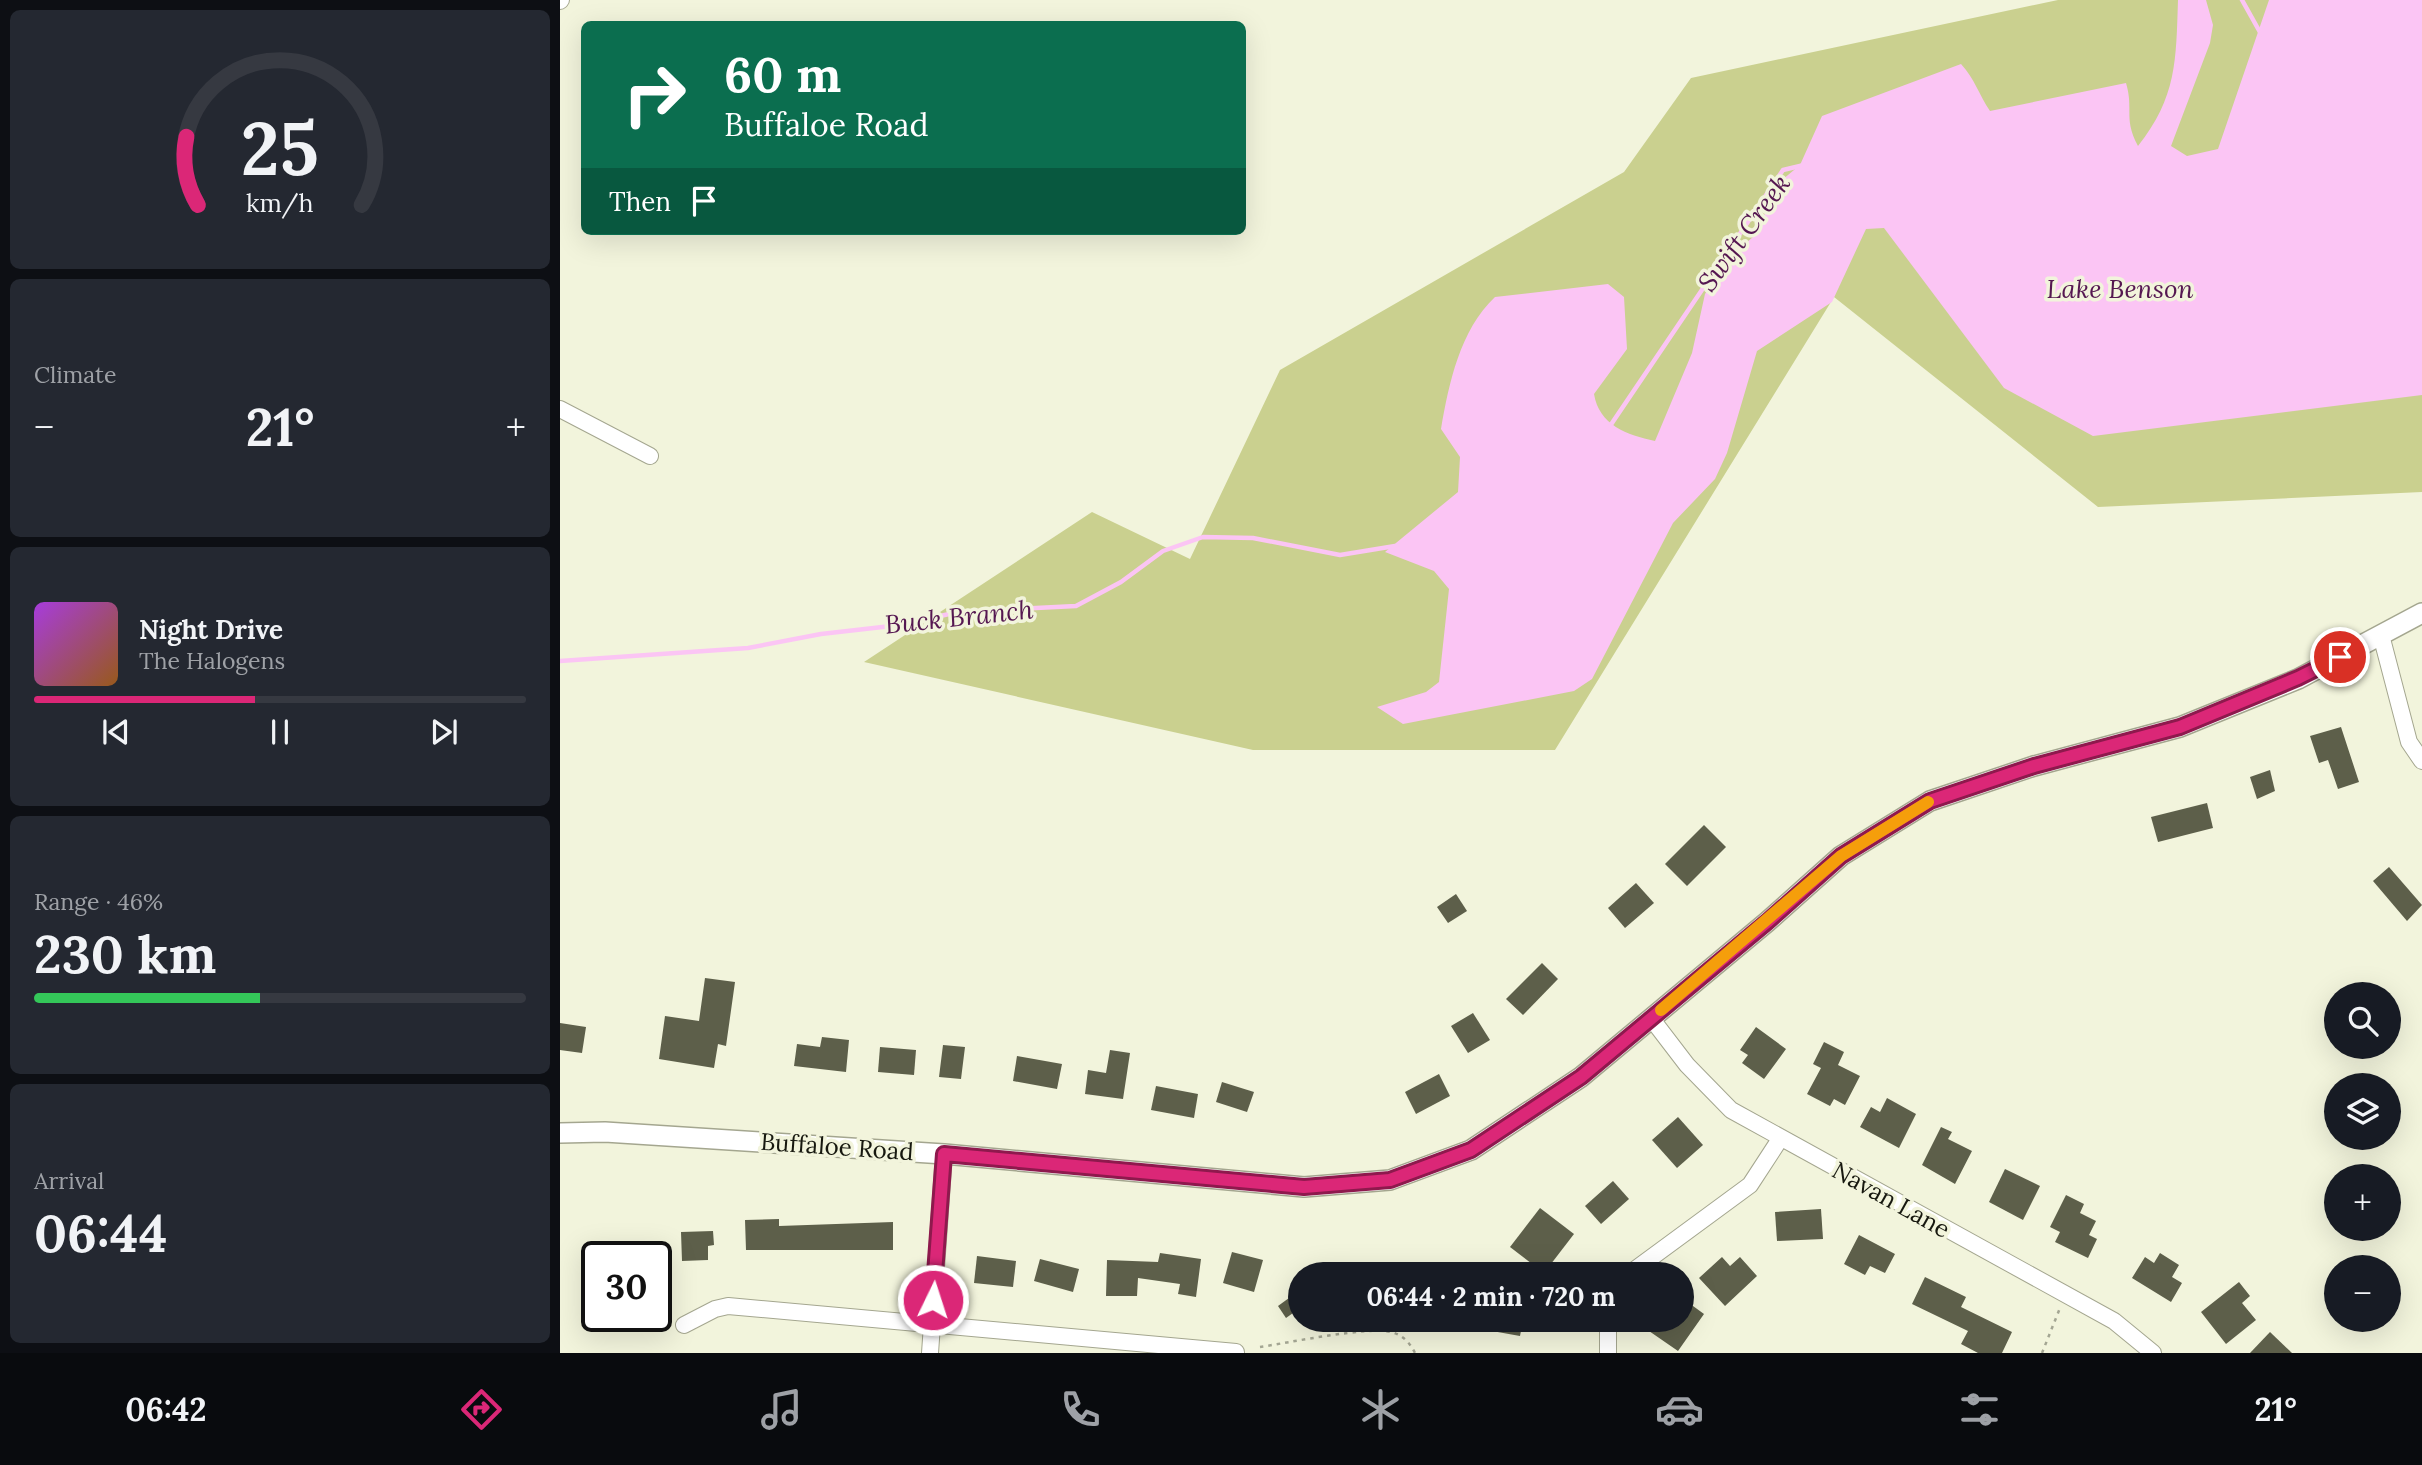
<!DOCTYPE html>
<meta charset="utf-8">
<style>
:root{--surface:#171b24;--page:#242831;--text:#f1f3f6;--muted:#9ea1a6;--line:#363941;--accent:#db2777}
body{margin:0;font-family:Lora,serif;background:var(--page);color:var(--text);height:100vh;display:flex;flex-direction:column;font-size:26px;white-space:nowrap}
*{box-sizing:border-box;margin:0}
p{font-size:23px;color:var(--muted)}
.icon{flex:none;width:38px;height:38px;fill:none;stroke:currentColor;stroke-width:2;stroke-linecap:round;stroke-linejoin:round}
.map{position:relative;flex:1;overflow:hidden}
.details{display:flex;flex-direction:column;gap:10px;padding:10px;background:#0d0f14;width:560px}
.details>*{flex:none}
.hud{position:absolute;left:21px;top:21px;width:665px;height:214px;border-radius:10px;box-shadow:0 7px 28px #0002;background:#0b6e4f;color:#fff;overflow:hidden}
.tools{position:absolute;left:1764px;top:982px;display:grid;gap:14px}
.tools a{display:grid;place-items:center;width:77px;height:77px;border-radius:50%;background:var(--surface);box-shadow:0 7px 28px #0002;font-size:35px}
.speed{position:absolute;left:21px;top:1241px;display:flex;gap:14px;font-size:35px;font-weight:700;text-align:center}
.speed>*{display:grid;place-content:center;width:91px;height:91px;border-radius:50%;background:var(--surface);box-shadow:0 7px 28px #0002;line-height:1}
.speed .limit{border:4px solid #111;border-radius:10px;background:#fff;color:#111}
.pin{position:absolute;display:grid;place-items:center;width:60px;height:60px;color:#fff;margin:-30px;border:4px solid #fff;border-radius:50%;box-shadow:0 2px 7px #0007}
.me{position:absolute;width:77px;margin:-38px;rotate:4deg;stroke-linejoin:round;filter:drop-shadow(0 0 5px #0008)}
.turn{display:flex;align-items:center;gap:24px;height:147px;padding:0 28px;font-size:32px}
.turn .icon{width:91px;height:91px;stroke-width:2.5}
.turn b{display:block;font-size:49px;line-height:60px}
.then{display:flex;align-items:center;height:66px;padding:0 28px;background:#0003;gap:14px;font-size:26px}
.big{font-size:52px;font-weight:700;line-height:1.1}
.details .card{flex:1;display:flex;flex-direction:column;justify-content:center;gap:10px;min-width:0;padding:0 24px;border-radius:10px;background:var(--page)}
.details .dial{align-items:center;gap:0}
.dial svg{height:182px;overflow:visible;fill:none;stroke:var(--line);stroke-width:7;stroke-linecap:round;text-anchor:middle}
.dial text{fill:var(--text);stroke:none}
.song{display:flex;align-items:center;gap:21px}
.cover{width:84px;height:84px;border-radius:10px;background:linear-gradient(135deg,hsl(280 70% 55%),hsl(30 70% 35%))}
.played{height:7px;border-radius:4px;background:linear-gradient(90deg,var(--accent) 45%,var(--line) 45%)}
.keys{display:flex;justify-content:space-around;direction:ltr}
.heat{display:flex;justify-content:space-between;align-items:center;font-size:38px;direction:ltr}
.charge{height:10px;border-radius:5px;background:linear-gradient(90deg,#34c759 46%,var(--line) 0)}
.trip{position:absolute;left:728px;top:1262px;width:406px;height:70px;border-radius:35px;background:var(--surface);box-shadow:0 7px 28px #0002;font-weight:700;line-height:70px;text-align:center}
.dock{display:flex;height:112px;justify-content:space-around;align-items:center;background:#090b0e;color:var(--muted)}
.dock .icon{width:49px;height:49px}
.dock .selected{color:var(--accent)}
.dock b{font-size:32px;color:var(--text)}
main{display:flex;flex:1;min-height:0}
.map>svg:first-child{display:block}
</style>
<main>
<section class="details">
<div class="card dial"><svg viewBox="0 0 100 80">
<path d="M14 69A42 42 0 1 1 86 69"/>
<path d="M14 69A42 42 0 0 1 9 39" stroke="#db2777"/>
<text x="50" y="56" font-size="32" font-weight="700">25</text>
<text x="50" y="72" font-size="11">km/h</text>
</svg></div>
<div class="card"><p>Climate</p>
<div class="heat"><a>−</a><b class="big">21°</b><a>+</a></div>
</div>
<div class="card">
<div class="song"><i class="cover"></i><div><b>Night Drive</b><p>The Halogens</p></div></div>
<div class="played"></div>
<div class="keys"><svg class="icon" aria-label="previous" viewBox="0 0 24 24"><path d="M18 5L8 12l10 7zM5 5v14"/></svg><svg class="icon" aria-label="pause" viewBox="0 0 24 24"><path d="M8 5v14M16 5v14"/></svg><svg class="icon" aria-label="next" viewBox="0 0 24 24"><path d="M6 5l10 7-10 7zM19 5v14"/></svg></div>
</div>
<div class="card"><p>Range · 46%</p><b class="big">230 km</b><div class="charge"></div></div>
<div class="card"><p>Arrival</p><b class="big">06:44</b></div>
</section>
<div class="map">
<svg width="1862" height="1353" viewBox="0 0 1862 1353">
<rect width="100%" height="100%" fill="#f2f4dc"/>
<!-- green -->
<polygon fill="#cad08f" points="1498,0 1862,0 1862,492 1538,507 1274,297 995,750 693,750 304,662 532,512 630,559 720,370 1064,172 1131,78"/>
<!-- water -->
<path fill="#fbc5f4" d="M1618,0H1646L1653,25L1650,43L1611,146L1627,156L1658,149L1709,0H1862V395L1533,436L1444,388L1324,228L1306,229L1272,302L1197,351L1167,453L1155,479L1113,523L1032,679L1014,691L843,724L817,707L866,692L879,682L889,589L874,571L825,552L898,492L900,457L881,429C889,383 900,330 935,297L1048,284L1064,297L1067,349L1034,394C1039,425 1067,435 1095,441L1132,353L1145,294L1167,259L1193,237L1222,180L1240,165L1262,116L1401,64C1415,79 1419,95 1430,111L1566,83C1574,110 1563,118 1578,146C1617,97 1616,60 1618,0Z"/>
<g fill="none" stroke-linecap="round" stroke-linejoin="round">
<!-- stream -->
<g stroke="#fbc5f4" stroke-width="4.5">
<polyline points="1682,0 1701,34"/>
<polyline points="1050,426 1223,170 1244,165"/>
<polyline points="0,661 188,648 261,634 340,625 398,612 516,606 561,582 603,551 643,537 693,538 780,555 835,546"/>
</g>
</g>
<!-- building -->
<g fill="#5d5f4a">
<polygon points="1781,727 1799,782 1778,789 1768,760 1759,763 1750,736"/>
<polygon points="1710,770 1715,791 1697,799 1690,777"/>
<polygon points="1647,803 1653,828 1598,842 1591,817"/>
<polygon points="1144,825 1166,847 1127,886 1105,864"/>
<polygon points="1829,867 1862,905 1847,921 1813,881"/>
<polygon points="1076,883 1094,903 1065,928 1048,908"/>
<polygon points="896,894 907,911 888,923 877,907"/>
<polygon points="982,963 998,979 963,1015 946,999"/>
<polygon points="145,978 175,982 166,1046 158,1044 154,1068 99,1059 105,1016 139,1021"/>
<polygon points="913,1013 930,1040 908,1053 891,1026"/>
<polygon points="0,1023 26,1027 22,1053 0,1050"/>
<polygon points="1196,1027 1226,1049 1204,1079 1182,1063 1188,1055 1180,1050"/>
<polygon points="262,1037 289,1040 286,1072 234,1066 237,1044 260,1047"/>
<polygon points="1264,1042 1284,1052 1278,1065 1300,1076 1285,1105 1274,1099 1270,1106 1247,1094 1261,1068 1253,1064"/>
<polygon points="383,1045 405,1047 401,1079 379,1077"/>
<polygon points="320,1047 356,1050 354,1075 318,1072"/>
<polygon points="550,1050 570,1053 563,1099 525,1094 528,1070 546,1073"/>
<polygon points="457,1056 502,1064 497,1089 453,1081"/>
<polygon points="879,1074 890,1096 856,1114 845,1092"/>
<polygon points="662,1082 694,1092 687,1112 656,1102"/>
<polygon points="596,1086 638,1094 634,1118 591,1110"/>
<polygon points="1327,1098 1356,1114 1339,1148 1300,1127 1311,1107 1320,1112"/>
<polygon points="1118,1117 1143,1145 1117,1168 1092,1140"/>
<polygon points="1381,1127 1392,1132 1388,1139 1412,1151 1395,1184 1362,1165"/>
<polygon points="1445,1169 1480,1186 1463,1220 1429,1202"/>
<polygon points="1053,1181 1069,1199 1041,1224 1025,1206"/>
<polygon points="1506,1195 1524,1204 1520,1213 1536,1221 1529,1235 1537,1239 1528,1258 1495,1242 1500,1232 1490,1227"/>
<polygon points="980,1208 1014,1234 984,1273 950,1247"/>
<polygon points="1261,1209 1263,1239 1217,1241 1215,1212"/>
<polygon points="219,1219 219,1226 333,1222 333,1250 186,1250 185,1220"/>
<polygon points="153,1231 154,1245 148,1246 148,1260 122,1261 121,1232"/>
<polygon points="1299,1235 1335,1254 1325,1273 1310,1266 1305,1275 1284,1264"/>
<polygon points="672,1252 703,1260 694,1292 663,1283"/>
<polygon points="600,1253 641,1259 636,1297 618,1294 620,1284 578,1278 577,1296 546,1296 547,1260 598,1262"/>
<polygon points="1600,1253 1619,1265 1612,1277 1622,1283 1611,1302 1572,1278 1585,1257 1594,1263"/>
<polygon points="417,1256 456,1261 453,1287 414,1283"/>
<polygon points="1162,1257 1170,1266 1180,1257 1197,1276 1165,1306 1139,1278"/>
<polygon points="480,1259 519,1269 513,1292 474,1281"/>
<polygon points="1365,1277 1406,1297 1401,1307 1452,1332 1442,1353 1418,1353 1401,1344 1408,1331 1352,1304"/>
<polygon points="1679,1282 1690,1296 1682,1303 1696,1320 1666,1344 1641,1312"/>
<polygon points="740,1290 740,1308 726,1318 718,1306"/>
<polygon points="1122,1298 1144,1314 1118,1351 1089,1331 1097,1320 1122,1320"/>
<polygon points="44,1316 71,1316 72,1328 46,1330"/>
<polygon points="934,1320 963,1320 960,1336 932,1331"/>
<polygon points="1710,1332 1732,1353 1690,1353"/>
</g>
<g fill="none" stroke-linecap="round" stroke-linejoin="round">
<defs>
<g id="minor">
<polyline points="0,1 1,0"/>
<polyline points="0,409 90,456"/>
<polyline points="1821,635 1849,742 1862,761"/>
<polyline points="1091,1018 1127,1065 1171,1110 1554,1321 1593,1353"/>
<polyline points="1069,1274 1190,1185 1220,1139"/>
<polyline points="124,1325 155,1309 168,1306 676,1352"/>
<polyline points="370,1353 384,1154"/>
<polyline points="1048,1353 1048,1320"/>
</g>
<polyline id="tertiary" points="0,1133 45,1132 384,1154 744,1187 830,1180 911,1150 1021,1077 1207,922 1281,856 1370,801 1474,766 1620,727 1738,679 1862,613"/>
</defs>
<!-- minor casing -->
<use href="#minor" stroke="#a4a68f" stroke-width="18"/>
<!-- tertiary casing -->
<use href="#tertiary" stroke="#a4a68f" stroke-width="22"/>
<!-- path -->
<g stroke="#a4a693" stroke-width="2.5" stroke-dasharray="3.5 5" stroke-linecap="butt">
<path d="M700,1347C727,1343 809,1326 831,1332C843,1335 850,1343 855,1353"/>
<polyline points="1482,1353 1500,1308"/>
</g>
<!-- minor -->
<use href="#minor" stroke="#fff" stroke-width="16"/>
<!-- tertiary -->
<use href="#tertiary" stroke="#fff" stroke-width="19"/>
</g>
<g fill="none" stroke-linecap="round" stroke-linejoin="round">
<defs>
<polyline id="route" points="373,1300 384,1154 744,1187 830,1180 911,1150 1021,1077 1207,922 1281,856 1370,801 1474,766 1620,727 1738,678 1780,657"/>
</defs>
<!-- route casing -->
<use href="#route" stroke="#8e194d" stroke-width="18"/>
<!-- route -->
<use href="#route" stroke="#db2777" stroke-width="12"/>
<!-- slow -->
<polyline stroke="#f59e0b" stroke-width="12" points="1101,1010 1281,856 1368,802"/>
</g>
<g text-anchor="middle" stroke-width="7" stroke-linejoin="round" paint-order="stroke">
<!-- street labels -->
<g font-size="24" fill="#17180f" stroke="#f2f4dc">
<text transform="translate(277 1147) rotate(4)" y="8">Buffaloe Road</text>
<text transform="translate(1331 1200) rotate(29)" y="8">Navan Lane</text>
</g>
<!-- water labels -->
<g font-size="26" font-style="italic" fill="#551751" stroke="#f2f4dc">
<text transform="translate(1184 233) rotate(-54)" y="9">Swift Creek</text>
<text x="1560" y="298">Lake Benson</text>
<text transform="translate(399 617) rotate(-6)" y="9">Buck Branch</text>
</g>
</g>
</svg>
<div class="tools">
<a><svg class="icon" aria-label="search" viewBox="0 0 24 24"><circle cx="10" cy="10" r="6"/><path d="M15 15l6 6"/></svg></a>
<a><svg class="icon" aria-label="layers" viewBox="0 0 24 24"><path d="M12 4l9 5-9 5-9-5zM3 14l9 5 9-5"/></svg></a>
<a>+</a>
<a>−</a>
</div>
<div class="speed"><div class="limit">30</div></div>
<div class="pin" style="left:1780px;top:657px;background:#d93025"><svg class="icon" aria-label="arrive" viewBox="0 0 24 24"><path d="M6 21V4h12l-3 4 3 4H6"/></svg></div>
<svg class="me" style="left:373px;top:1300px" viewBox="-20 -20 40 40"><circle r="17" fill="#db2777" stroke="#fff" stroke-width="3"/><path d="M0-11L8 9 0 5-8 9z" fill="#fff"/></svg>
<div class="trip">06:44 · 2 min · 720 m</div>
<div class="hud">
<div class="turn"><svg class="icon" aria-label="right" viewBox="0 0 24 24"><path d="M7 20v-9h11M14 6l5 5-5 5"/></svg><div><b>60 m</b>Buffaloe Road</div></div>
<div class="then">Then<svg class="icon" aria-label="arrive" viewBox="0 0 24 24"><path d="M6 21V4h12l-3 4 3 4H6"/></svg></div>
</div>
</div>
</main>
<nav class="dock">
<b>06:42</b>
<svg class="icon selected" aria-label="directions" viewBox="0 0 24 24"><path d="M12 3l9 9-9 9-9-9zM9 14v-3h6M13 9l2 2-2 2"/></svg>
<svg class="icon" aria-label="music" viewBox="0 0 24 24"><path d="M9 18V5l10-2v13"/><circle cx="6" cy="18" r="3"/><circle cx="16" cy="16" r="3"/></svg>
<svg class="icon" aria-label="phone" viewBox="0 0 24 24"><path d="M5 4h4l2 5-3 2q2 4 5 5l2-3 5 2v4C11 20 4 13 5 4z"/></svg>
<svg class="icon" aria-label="climate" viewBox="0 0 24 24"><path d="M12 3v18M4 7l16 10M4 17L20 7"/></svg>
<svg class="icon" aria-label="car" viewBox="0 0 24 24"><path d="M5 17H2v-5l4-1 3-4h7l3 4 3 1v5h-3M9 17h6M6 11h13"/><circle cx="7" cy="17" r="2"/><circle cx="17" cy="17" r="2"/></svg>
<svg class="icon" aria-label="filters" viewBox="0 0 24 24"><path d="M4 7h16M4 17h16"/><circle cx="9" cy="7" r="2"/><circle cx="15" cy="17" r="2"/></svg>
<b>21°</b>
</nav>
